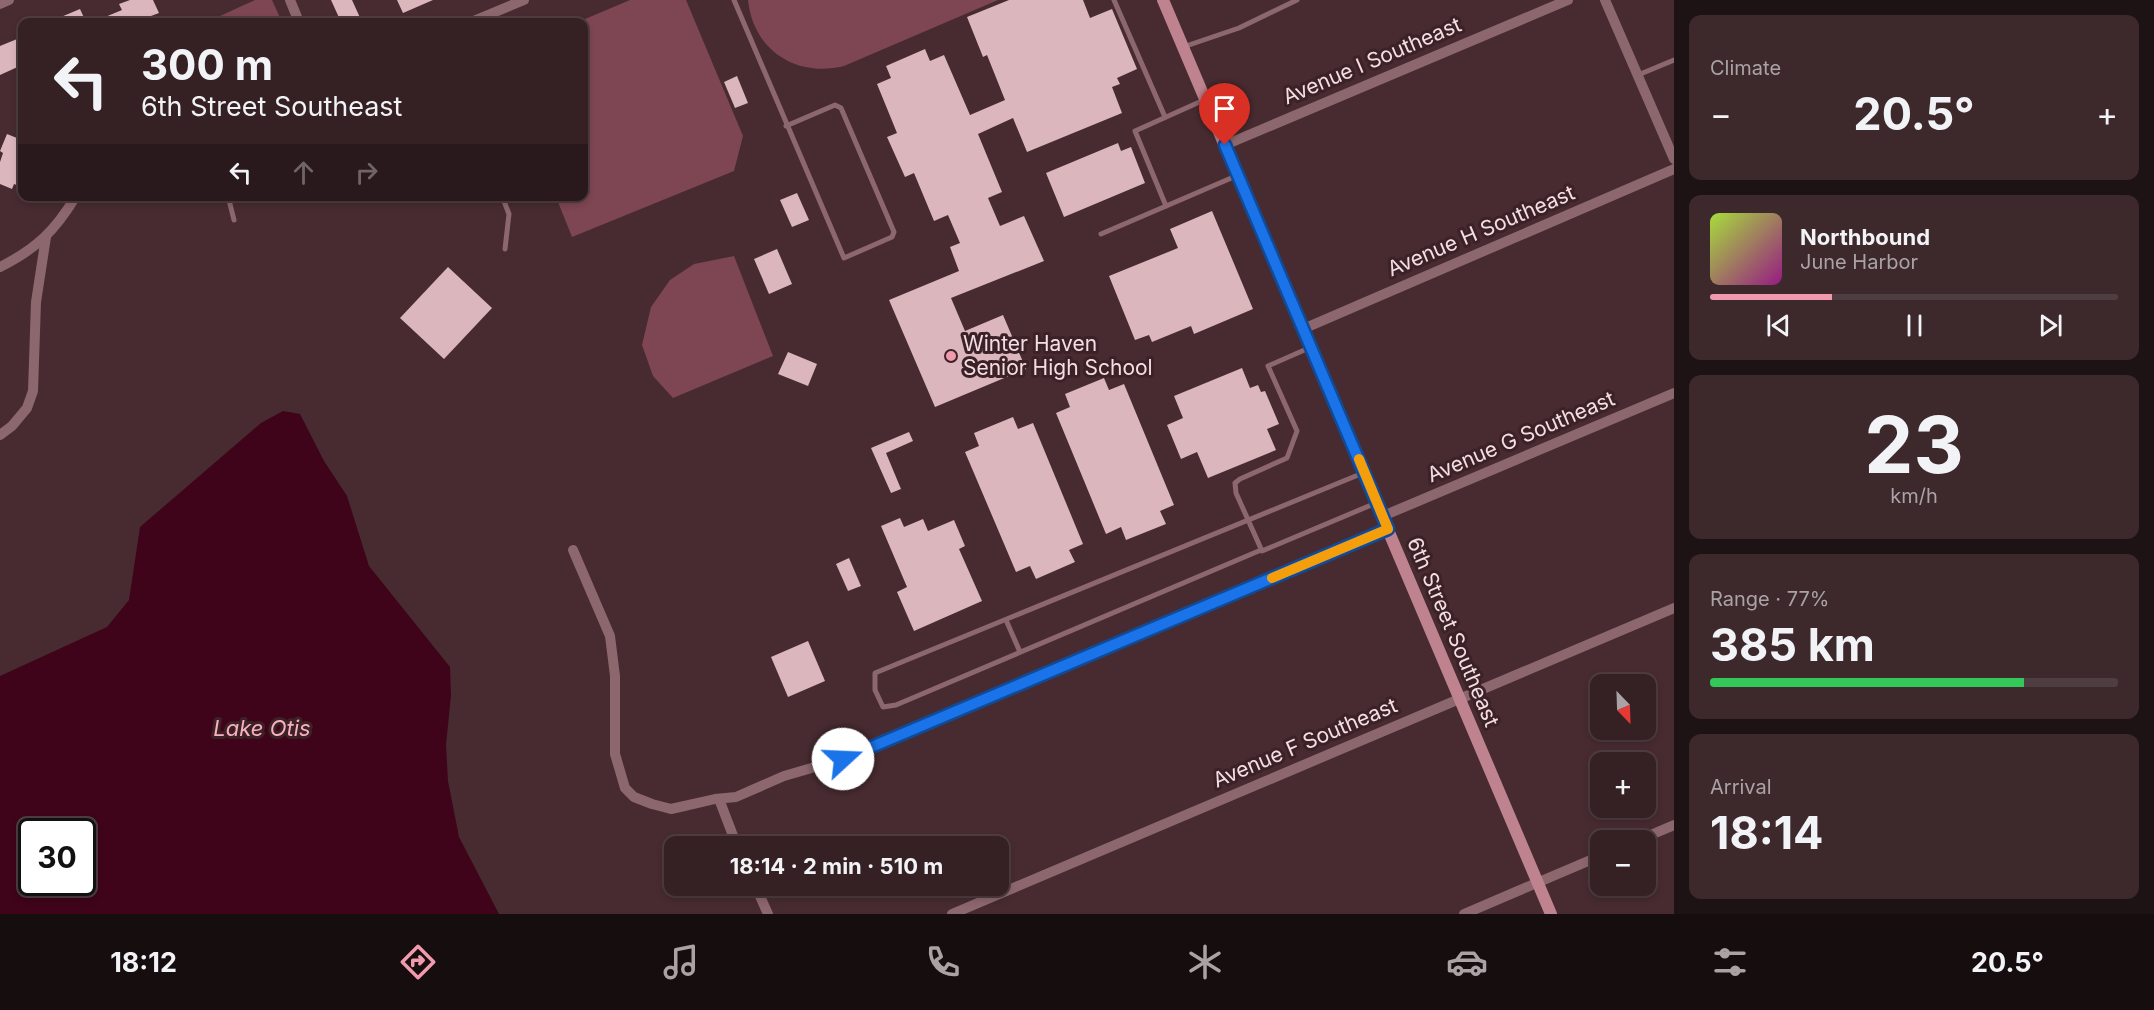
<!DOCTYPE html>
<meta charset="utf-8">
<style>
:root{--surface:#352024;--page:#3d282c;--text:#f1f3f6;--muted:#aaa3a6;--line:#4f3e41;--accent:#f29aad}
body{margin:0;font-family:Inter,sans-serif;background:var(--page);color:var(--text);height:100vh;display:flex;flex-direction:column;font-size:22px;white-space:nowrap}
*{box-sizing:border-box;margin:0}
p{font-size:20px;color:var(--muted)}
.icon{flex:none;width:33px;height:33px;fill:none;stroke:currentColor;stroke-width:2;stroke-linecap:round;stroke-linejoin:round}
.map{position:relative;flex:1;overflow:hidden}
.drawer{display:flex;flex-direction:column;gap:15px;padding:15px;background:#1d1214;width:480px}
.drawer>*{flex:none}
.top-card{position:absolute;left:18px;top:18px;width:570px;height:183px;border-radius:12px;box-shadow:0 3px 9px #0003,0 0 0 2px var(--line);background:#352024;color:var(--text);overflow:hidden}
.needle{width:39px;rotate:157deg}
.fabs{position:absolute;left:1590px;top:674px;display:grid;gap:12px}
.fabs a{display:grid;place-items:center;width:66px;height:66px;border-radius:12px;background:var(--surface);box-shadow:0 3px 9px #0003,0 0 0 2px var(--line);font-size:30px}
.speed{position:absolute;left:18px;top:818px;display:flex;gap:12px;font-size:30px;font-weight:700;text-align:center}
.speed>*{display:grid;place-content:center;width:78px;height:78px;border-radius:50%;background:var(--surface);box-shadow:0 3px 9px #0003,0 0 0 2px var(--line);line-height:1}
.speed .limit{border:3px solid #111;border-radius:9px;background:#fff;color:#111}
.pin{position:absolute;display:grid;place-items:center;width:51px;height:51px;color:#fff;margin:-62px -26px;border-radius:50% 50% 50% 0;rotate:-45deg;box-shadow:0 0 6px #0007}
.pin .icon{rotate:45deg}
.me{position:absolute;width:66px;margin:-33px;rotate:70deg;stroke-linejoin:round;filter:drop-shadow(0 0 4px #0008)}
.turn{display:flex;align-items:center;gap:21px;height:126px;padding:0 24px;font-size:27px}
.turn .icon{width:78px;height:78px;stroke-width:2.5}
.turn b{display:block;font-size:42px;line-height:51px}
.lanes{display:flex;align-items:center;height:57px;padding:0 24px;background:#0003;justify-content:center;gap:30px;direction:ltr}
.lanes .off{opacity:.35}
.big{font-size:45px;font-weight:700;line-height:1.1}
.drawer .widget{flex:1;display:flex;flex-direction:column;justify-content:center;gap:9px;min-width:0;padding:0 21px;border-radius:12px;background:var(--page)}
.drawer .dial{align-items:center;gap:0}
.dial b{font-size:78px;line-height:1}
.song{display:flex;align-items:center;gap:18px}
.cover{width:72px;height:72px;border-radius:9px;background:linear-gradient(135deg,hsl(80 70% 55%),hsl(310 70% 35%))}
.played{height:6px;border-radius:3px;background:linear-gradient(90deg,var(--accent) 30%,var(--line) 30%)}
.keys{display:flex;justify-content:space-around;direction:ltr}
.heat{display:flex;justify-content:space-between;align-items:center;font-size:33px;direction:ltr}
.charge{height:9px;border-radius:4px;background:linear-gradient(90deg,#34c759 77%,var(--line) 0)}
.trip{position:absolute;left:664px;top:836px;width:345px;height:60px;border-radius:12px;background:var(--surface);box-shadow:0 3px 9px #0003,0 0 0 2px var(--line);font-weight:700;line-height:60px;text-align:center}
.menu{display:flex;height:96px;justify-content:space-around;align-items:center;background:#150d0e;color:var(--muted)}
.menu .icon{width:42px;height:42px}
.menu .on{color:var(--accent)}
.menu b{font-size:27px;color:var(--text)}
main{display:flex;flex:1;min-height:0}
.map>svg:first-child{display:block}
</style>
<main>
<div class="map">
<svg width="1674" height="914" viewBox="0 0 1674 914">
<rect width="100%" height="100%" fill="#472b30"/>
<!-- green -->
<g fill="#7d4652">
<polygon points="255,0 272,0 282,22 207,22"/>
<polygon points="630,0 686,0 743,136 734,171 572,237 556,197 584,196 584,22 578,22"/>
<path d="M748,0H998L844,66C796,78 753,50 748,0Z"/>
<polygon points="734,256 773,356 673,398 653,376 642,345 651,307 670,280 694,264"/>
</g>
<!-- water -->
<path fill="#3f0419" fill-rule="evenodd" d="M283,411L300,414L324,461L347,496L369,566L450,667L451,695L446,745L448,781L459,837L499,914H0V676L107,627L129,600L140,527L261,423ZM32,831H82V882H32Z"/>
<!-- building -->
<g fill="#dbb6bd">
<polygon points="130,0 153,0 159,13 135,22 93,22 122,10 119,4"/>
<polygon points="331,0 352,0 362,22 341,22"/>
<polygon points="397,0 433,0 403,13"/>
<polygon points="1009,0 1083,0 1090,18 1112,9 1137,69 1117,78 1120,84 1112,87 1122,113 1027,152 1013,118 978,134 1002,192 988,198 1000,226 1024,216 1044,261 951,298 965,331 1003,315 1026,369 935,407 889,300 959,271 950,247 960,243 948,215 934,221 914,173 905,177 887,137 897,133 877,84 891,78 886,66 925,49 930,61 944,55 970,115 1005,100 987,55 983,57 967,17"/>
<polygon points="80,9 86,22 49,22"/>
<polygon points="22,37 22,65 0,75 0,46"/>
<polygon points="737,76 748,103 735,108 724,82"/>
<polygon points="7,134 22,140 22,187 14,184 12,189 0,184 0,162 3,153 0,151"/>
<polygon points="1118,143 1121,151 1131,147 1145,183 1064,217 1046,173"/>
<polygon points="797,193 809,220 792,227 780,200"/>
<polygon points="1212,211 1253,309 1194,334 1191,326 1152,342 1149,335 1135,340 1109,276 1178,248 1170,229"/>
<polygon points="777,249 792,284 769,294 754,259"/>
<polygon points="448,267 492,308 444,359 400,318"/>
<polygon points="788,352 817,364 808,386 778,374"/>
<polygon points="1242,368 1250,388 1258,385 1261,392 1265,391 1279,424 1267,429 1276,450 1208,478 1197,452 1181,459 1167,425 1183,418 1174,396"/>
<polygon points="1104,378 1109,390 1124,384 1174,505 1160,511 1166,524 1126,540 1121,527 1106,534 1056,413 1070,407 1065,394"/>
<polygon points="1013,417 1018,429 1033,423 1083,544 1069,550 1075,562 1036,579 1030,566 1016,572 965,452 979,446 974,433"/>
<polygon points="909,432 913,441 886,453 901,489 891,493 871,448"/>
<polygon points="900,518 904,527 923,519 928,531 954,520 965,546 959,549 982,601 914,631 897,592 907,587 881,526"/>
<polygon points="849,558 861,586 848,591 836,564"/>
<polygon points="808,641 825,681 788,697 771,657"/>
</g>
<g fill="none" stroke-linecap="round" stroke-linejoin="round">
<!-- lane -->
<g stroke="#8d676e" stroke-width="5">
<polyline points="734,0 844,258 892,237 894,232 841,108 835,105 786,126"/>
<polyline points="1114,0 1165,117"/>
<polyline points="1183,47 1239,28 1297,0"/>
<polyline points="1638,75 1674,60"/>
<polyline points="228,196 234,220"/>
<polyline points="502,196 509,214 505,249"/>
<polyline points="1166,206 1135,131 1204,100"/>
<polyline points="1101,234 1236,176"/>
<polyline points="1309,348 1268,366 1297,431 1287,458 1240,479 1235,483 1236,493 1262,551 1376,503"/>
<polyline points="1261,550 896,705 883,707 875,690 875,673 1363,473"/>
<polyline points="1006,620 1020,652"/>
</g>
<!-- street -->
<g stroke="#8d676e" stroke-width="10">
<polyline points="290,0 299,22"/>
<polyline points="1605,0 1674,159"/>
<polyline points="0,4 9,0"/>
<polyline points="471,22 524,0"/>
<polyline points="1225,145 1568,0"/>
<path d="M0,267C36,249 55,231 76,196"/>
<polyline points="1303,329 1674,169"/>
<polyline points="0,435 12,426 27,408 33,391 36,302 46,237"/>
<polyline points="1383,516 1674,393"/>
<polyline points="573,550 610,636 615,676 615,754 625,788 634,797 652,804 671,809 680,807 715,799 736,797 784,776 853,756 1388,529"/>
<polyline points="719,799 737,846"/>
<polyline points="1639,840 1674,825"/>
<polyline points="755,885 768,914"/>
<polyline points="952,914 1674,608"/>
<polyline points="1464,914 1600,856"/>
</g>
<!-- secondary -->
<polyline stroke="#bf838f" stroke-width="12" points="1163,0 1551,914"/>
</g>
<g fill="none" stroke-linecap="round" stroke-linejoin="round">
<defs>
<polyline id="route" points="843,759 1388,529 1225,145"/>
</defs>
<!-- route casing -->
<use href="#route" stroke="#114b97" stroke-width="15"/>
<!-- route -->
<use href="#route" stroke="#1a73e8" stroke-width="10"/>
<!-- slow -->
<polyline stroke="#f59e0b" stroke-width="10" points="1272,578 1388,529 1359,459"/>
</g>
<!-- markers -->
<circle fill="#f29aad" stroke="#3c2127" stroke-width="2" cx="951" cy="356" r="6"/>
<g text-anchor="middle" stroke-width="6" stroke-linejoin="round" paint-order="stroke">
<!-- street labels -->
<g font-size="21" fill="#f3dfe3" stroke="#3c2127">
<text transform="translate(1372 61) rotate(-23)" y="7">Avenue I Southeast</text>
<text transform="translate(1481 231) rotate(-23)" y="7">Avenue H Southeast</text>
<text transform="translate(1521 437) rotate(-23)" y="7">Avenue G Southeast</text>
<text transform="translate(1453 632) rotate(67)" y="7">6th Street Southeast</text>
<text transform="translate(1305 743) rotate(-23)" y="7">Avenue F Southeast</text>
</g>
<!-- poi labels -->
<g font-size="21" fill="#f3dfe3" stroke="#3c2127" text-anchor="start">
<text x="963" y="351">Winter Haven<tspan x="963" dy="24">Senior High School</tspan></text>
</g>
<!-- water labels -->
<g font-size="22" font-style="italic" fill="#f7b0be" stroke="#3c2127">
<text x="262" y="736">Lake Otis</text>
</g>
</g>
</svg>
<div class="fabs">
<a><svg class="needle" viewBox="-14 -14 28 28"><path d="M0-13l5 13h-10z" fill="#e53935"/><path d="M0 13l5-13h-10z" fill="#aaa3a6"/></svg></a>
<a>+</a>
<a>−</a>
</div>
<div class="speed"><div class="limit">30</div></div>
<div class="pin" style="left:1225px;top:145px;background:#d93025"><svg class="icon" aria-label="arrive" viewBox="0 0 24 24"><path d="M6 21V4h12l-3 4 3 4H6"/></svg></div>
<svg class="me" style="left:843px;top:759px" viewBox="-20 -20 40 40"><circle r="19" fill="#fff"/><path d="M0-13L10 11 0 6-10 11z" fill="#1a73e8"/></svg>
<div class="trip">18:14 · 2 min · 510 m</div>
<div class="top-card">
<div class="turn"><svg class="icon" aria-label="left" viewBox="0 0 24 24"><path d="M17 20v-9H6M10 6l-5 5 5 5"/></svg><div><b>300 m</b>6th Street Southeast</div></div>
<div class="lanes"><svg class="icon" aria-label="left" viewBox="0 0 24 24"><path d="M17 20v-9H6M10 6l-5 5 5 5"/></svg><svg class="icon off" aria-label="ahead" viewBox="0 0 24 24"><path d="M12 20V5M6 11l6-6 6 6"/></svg><svg class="icon off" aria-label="right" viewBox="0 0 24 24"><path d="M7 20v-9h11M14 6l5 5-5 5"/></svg></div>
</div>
</div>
<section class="drawer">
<div class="widget"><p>Climate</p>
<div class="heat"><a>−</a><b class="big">20.5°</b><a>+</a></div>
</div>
<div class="widget">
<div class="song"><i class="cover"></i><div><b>Northbound</b><p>June Harbor</p></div></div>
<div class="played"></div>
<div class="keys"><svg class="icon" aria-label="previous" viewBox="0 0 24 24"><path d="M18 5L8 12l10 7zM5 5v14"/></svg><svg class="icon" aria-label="pause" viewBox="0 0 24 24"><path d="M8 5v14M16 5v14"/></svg><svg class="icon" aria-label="next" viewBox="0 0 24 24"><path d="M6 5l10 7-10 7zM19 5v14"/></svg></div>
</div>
<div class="widget dial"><b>23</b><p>km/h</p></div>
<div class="widget"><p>Range · 77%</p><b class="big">385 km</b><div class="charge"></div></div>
<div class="widget"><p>Arrival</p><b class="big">18:14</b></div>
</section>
</main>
<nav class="menu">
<b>18:12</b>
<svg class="icon on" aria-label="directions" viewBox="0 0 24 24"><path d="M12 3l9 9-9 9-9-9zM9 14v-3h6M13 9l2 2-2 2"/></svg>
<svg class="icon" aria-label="music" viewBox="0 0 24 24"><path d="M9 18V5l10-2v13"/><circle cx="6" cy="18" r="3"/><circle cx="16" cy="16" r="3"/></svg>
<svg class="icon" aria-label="phone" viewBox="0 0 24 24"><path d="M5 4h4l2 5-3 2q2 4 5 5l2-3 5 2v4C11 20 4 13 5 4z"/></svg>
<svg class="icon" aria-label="climate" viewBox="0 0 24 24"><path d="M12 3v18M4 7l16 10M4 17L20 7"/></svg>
<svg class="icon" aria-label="car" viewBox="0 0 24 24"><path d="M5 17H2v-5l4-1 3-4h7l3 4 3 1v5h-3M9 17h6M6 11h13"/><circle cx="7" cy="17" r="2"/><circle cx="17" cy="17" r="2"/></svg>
<svg class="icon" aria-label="filters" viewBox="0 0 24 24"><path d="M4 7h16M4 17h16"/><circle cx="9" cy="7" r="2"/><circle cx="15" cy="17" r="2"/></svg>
<b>20.5°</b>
</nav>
